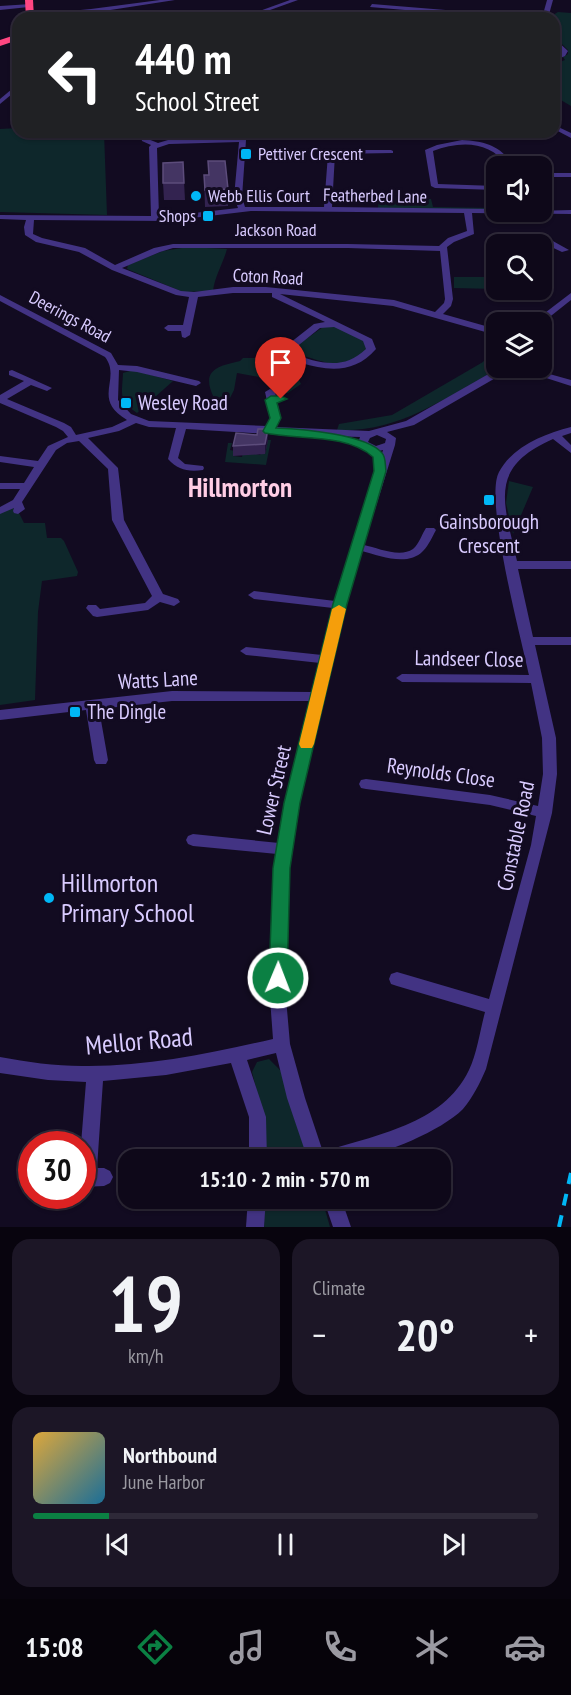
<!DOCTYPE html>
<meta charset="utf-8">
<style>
:root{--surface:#0e0819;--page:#1c1626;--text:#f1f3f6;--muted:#9b9aa2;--line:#2e2938;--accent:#0b8043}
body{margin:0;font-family:"PT Sans Narrow",sans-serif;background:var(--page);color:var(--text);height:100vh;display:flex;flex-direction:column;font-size:22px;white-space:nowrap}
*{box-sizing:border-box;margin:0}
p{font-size:20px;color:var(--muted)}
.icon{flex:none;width:33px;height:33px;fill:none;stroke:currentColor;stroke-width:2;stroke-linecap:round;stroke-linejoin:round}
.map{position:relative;height:1227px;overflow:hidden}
.sheet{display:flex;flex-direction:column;gap:12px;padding:12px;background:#08040e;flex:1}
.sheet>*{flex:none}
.hud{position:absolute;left:12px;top:12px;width:548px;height:126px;border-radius:18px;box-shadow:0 2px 4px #0004,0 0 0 2px var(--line);background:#202124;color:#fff;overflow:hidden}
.tools{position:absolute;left:486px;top:156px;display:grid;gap:12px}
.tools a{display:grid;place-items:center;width:66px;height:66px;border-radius:12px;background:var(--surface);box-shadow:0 2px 4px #0004,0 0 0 2px var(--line);font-size:30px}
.speed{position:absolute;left:18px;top:1131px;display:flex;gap:12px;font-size:30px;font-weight:700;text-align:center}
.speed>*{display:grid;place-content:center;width:78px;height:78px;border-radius:50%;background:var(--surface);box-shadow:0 2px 4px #0004,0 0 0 2px var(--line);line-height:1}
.speed .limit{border:9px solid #d22;background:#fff;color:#111}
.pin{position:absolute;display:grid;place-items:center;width:51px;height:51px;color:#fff;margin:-62px -26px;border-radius:50% 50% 50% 0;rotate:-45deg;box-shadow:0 0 6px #0007}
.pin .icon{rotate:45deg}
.me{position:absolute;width:66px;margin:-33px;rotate:1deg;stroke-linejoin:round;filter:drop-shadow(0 0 4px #0008)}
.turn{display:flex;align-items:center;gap:21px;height:126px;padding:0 24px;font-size:27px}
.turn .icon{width:78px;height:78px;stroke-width:2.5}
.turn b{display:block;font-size:42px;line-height:51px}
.big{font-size:45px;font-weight:700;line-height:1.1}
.sheet .tile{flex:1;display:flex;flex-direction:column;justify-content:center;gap:9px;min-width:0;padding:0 21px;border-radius:18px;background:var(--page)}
.sheet .dial{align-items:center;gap:0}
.dial b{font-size:78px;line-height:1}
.song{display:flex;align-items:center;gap:18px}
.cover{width:72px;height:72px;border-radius:9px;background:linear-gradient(135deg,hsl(40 70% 55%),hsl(200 70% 35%))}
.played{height:6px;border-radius:3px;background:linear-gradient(90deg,var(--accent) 15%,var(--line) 15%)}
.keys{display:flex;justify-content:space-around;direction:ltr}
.heat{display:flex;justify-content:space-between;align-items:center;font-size:33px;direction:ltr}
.sheet .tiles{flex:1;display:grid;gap:12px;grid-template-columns:1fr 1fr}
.tile:last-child{grid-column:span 2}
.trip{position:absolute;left:118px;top:1149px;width:333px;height:60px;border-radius:18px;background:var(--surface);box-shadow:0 2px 4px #0004,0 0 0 2px var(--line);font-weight:700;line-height:60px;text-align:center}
.menu{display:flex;height:96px;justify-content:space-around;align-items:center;background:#06030a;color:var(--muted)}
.menu .icon{width:42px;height:42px}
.menu .on{color:var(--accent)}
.menu b{font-size:27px;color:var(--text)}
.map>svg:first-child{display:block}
</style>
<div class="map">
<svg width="571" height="1227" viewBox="0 0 571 1227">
<rect width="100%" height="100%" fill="#120b21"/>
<!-- green -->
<g fill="#0e272b">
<polygon points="558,12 571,13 571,106 554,96 554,64 565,60 563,57 568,54 568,50 554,36 554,18 550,17"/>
<polygon points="18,128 18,132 104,132 107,215 0,212 0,129"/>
<polygon points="379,198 431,199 433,207 496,208 496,210 378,208"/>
<path d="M188,247L227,249C223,264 215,275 213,291L183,292L127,269L128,265L163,251Z"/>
<polygon points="454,277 496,277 496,289 454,288"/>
<path d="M334,326L365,341L369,350C336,373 329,362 293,353L291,350L323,327Z"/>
<path d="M496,345V366L489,374C440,401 396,433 337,430L339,424L392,415L483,362Z"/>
<path d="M243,358H269L274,371L298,378L301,384L288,393L276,394L259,377L237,373L234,390L230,398H214C200,370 218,366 240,361Z"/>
<path d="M133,370L173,381L137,413C118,399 122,395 123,373Z"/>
<polygon points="268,440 271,440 266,465 225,462 228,443 232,443 230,450 235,451 233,456 242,457 243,451 260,455"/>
<polygon points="509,481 533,487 513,534 506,503"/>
<polygon points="12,507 18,511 24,523 45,523 47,538 61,538 64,541 78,572 77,576 42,581 38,612 35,700 0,705 0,513"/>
<polygon points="269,1059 283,1073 310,1159 265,1159 264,1119 252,1072 257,1062"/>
<polygon points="265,1198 322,1199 330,1227 264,1227"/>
</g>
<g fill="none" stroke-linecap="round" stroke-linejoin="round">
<!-- street -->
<g fill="#423383" fill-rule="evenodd">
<polygon points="160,0 175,0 91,13 30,17 27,15 91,9"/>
<polygon points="290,0 298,0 248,18 240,18"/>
<polygon points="547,0 553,0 548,18 542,18"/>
<polygon points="31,4 29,7 0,10 0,6"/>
<polygon points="372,4 519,16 522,18 498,18 370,7"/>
<polygon points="554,38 568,51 565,56 554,61 554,57 562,51 554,43"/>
<polygon points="18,84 18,89 0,104 0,99"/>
<polygon points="554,125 571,133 571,138 554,129"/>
<path d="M159,132L162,134L161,135L148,137V139L158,143L168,140L240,138L243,132H249L246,140L242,197L245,207H324L328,154L317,152V150H391L393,151V153L335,154L332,207L496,209V212L571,210V214L472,213L474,234L454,242L447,247L453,299L451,306L443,314L496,329V335L393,306L280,294L372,339L376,349C346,384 305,364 269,352L267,350L272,347L281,350L314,324L325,322L272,297V293H233L198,297L190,335L185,338L182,337L181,331H168L164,328L168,325H183L189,297L176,295L112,270L79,252L36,242L25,235L24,227L26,220L0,219V215L151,216L149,147L151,145L142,141L141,137H118L115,135L118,133ZM239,142L234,197L238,208L159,217L157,148L169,144ZM251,211L464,213L467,231L448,238L439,246L348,244H173L154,248L115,265L85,248L42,238L33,234L34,220L167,221ZM173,248H348L440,251L445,299L444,303L435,312L394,300L266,287H233L194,292L181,291L122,268L160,252ZM334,327L363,341L366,349C342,372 318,362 289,353L320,328Z"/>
<path d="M462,140C485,141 501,146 514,166H507C490,140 459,141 433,151L438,184L496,186V190L435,188L431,186L425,150L437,145Z"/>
<rect x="542" y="173" width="29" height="4"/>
<polygon points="545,240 551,240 569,250 562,252 545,244"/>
<polygon points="571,293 571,300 542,323 533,322"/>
<path d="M0,295L111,353L118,365L137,366L199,381L201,383L196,386L137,372L119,370L118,400L131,414L149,421L267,426L271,418L265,392L270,389L275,392L281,418L276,427L369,431L406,421L499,368H509L499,376L414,425L387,432L396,438L395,445L364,545C378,548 400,558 413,549C419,544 422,534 426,528H434L436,530C432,537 429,545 423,551C408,567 380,556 362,551L346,605L299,803L289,868L286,998L290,1044L305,1098L323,1152C374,1135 443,1125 469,1070C477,1053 480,1031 485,1012L397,986L391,984L389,979L391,974L397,972L489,999L531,845L536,816L490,805L366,789L361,788L359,784L361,780L366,779L490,795L538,806L543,774L542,738L531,683L402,682L396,678L402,674L529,675C521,637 484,500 499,472C513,446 544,434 571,427V433L562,436L571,445V453L553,439C487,468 504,503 517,561H571V569H518L533,637H571V645H535L556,738L557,774L552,813L486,1069C480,1083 473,1097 463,1109C441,1131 385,1154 354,1159C340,1162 323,1160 308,1160L287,1098L276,1053L247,1060L266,1117L267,1160H249V1117L231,1063L166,1075L103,1081L97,1168H104L110,1171L113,1177L110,1183L104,1186L82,1187V1144H81L86,1082L48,1080L0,1073V1057C27,1062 55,1066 82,1066C147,1067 211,1053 273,1039L270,998L275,868L277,854L193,846L188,844L186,840L188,836L193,834L279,843L285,803L310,701H172L99,709L108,760L106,764H96L94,760L86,710L0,720V710L172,691L312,692L320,663L246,655L240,651L246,647L322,655L333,608L254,599L248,595L254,591L335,601L383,450L375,452L359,445L358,443L360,437L269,434L186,429L178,458L185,464L203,466L204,468L203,470C188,472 178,470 168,459L176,428L149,427L136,423L119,431L88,438L118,468L124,520L163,594L178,599L180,602L174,606L160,602L148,610L97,617L93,616L86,608L88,605H96L100,609L145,603L152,596L112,520L108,469L79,441L67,443L56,450L22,502L25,509L18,514L14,513L13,511L14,508L0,514V507L13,500L20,489H0V483H24L34,467L0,462V456L38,461L48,446L68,437L63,431L56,427L0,403V395L24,381L9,375V371L12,370L52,388L47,391L31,385L7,399L64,423L71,427L76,435L112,427L127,420C91,399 122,379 105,357L0,301ZM377,435L386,439L385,443L376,446L368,442L370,438Z"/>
<polygon points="515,368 528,368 571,380 571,386"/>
<polygon points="248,1198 266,1198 264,1227 246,1227"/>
<polygon points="323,1198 341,1198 351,1227 333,1227"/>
</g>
<!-- highway -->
<g fill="#ff4682" fill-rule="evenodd">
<polygon points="25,0 33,0 34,18 26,18"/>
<polygon points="18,34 18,40 0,46 0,40"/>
</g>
<!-- rail -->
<polyline stroke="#00b7f6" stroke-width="4" stroke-dasharray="12 10" stroke-linecap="butt" points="559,1227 571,1173"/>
</g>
<!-- wall -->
<g fill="#332350">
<polygon points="208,161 228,189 228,206 205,207 204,175 209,175"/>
<polygon points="183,162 185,200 164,200 163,183"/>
<polygon points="268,429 268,440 265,454 233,456 233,446"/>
</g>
<!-- shaded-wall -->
<polygon fill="#1e1235" points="268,429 268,440 265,454 265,444"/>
<!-- building -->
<g fill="#443563" stroke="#5c4c7b" stroke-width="1.5">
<polygon points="208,161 225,161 228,189 205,190 204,175 209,175"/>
<polygon points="183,162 184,183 163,183 163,163"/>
<polygon points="258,429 268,429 265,444 233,446 236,433 257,435"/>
</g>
<!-- route -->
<path fill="#0b8043" stroke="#07532c" stroke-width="1.5" d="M271,396H281L287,399L277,403L281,418L276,428C301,429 366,434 382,453C386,457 385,465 386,471L347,604L300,803L290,868L287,978L284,984L278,986L272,984L269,978L273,868L284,803L333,604L374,471L373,457C347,433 296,440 265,433L263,431L270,418L265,400Z"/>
<!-- slow -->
<polygon fill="#f59e0b" points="339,605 346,609 314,744 312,748 301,748 299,744 332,609"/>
<!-- markers -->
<g fill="#00b7f6" stroke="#120b21" stroke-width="2">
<rect x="240" y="148" width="12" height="12" rx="3"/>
<circle cx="196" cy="196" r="6"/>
<rect x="202" y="210" width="12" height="12" rx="3"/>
<rect x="120" y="397" width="12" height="12" rx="3"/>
<rect x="483" y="494" width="12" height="12" rx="3"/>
<rect x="69" y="706" width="12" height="12" rx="3"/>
<circle cx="49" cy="898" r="6"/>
</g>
<g text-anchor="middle" stroke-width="6" stroke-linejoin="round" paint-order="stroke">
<!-- far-poi labels -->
<g font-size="18" fill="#d9cbff" stroke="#120b21" text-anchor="start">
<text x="258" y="160">Pettiver Crescent</text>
<text x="208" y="202">Webb Ellis Court</text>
<text x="196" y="222" text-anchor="end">Shops</text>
</g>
<!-- far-street labels -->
<g font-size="18" fill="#d9cbff" stroke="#120b21">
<text transform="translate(375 196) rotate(1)" y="6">Featherbed Lane</text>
<text x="276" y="236">Jackson Road</text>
<text transform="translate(268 277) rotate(3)" y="6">Coton Road</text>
<text transform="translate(70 317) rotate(28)" y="6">Deerings Road</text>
</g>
<!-- poi labels -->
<g font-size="21" fill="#d9cbff" stroke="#120b21" text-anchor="start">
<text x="138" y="410">Wesley Road</text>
<text x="489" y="529" text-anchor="middle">Gainsborough<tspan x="489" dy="24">Crescent</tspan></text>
<text x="87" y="719">The Dingle</text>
</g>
<!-- street labels -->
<g font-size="21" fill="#d9cbff" stroke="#120b21">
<text transform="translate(469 659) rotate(1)" y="7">Landseer Close</text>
<text transform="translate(158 680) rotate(-3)" y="7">Watts Lane</text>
<text transform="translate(441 773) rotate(8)" y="7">Reynolds Close</text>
<text transform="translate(274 790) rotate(-77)" y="7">Lower Street</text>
<text transform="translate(516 836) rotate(-78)" y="7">Constable Road</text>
</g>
<!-- near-poi labels -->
<g font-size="26" fill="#d9cbff" stroke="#120b21" text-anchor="start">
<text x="61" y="892">Hillmorton<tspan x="61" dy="30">Primary School</tspan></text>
</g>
<!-- near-street labels -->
<g font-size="26" fill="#d9cbff" stroke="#120b21">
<text transform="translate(139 1041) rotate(-5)" y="9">Mellor Road</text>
</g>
<!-- district labels -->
<g font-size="27" font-weight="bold" fill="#ffcde5" stroke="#120b21">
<text x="240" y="497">Hillmorton</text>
</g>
</g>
</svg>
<div class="tools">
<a><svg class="icon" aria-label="sound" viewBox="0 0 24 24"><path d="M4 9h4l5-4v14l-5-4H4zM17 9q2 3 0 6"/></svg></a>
<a><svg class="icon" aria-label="search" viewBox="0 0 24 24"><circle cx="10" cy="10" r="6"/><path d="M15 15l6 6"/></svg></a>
<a><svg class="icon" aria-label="layers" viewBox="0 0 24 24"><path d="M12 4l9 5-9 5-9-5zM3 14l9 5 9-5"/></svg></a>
</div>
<div class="speed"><div class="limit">30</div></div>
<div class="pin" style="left:281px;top:399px;background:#d93025"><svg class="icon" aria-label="arrive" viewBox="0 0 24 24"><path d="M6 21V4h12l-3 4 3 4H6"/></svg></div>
<svg class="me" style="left:278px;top:978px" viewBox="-20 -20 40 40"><circle r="17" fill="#0b8043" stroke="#fff" stroke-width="3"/><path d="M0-11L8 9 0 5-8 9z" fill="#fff"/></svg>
<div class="trip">15:10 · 2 min · 570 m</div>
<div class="hud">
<div class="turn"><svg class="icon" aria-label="left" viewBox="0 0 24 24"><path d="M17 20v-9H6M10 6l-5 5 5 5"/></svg><div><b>440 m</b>School Street</div></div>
</div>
</div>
<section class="sheet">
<div class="tiles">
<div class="tile dial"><b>19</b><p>km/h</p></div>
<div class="tile"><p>Climate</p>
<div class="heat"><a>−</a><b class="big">20°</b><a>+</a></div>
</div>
<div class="tile">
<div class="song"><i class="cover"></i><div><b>Northbound</b><p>June Harbor</p></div></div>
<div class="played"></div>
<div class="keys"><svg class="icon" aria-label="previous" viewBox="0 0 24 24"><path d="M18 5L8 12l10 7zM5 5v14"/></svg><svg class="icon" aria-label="pause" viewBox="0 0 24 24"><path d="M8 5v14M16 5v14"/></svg><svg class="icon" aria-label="next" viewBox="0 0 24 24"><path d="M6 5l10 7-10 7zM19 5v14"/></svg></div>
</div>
</div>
</section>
<nav class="menu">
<b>15:08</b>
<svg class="icon on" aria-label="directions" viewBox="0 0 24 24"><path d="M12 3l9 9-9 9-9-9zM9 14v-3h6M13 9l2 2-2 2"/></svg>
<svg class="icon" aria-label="music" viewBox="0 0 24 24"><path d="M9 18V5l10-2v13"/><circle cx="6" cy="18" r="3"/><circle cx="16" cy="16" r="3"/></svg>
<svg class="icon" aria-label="phone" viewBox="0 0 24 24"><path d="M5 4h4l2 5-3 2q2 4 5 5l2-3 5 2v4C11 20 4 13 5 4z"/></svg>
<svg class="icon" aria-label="climate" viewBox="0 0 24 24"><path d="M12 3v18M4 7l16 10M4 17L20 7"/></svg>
<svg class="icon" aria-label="car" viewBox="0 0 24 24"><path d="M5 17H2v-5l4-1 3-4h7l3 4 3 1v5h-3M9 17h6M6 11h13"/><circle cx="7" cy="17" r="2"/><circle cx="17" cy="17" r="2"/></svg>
</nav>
